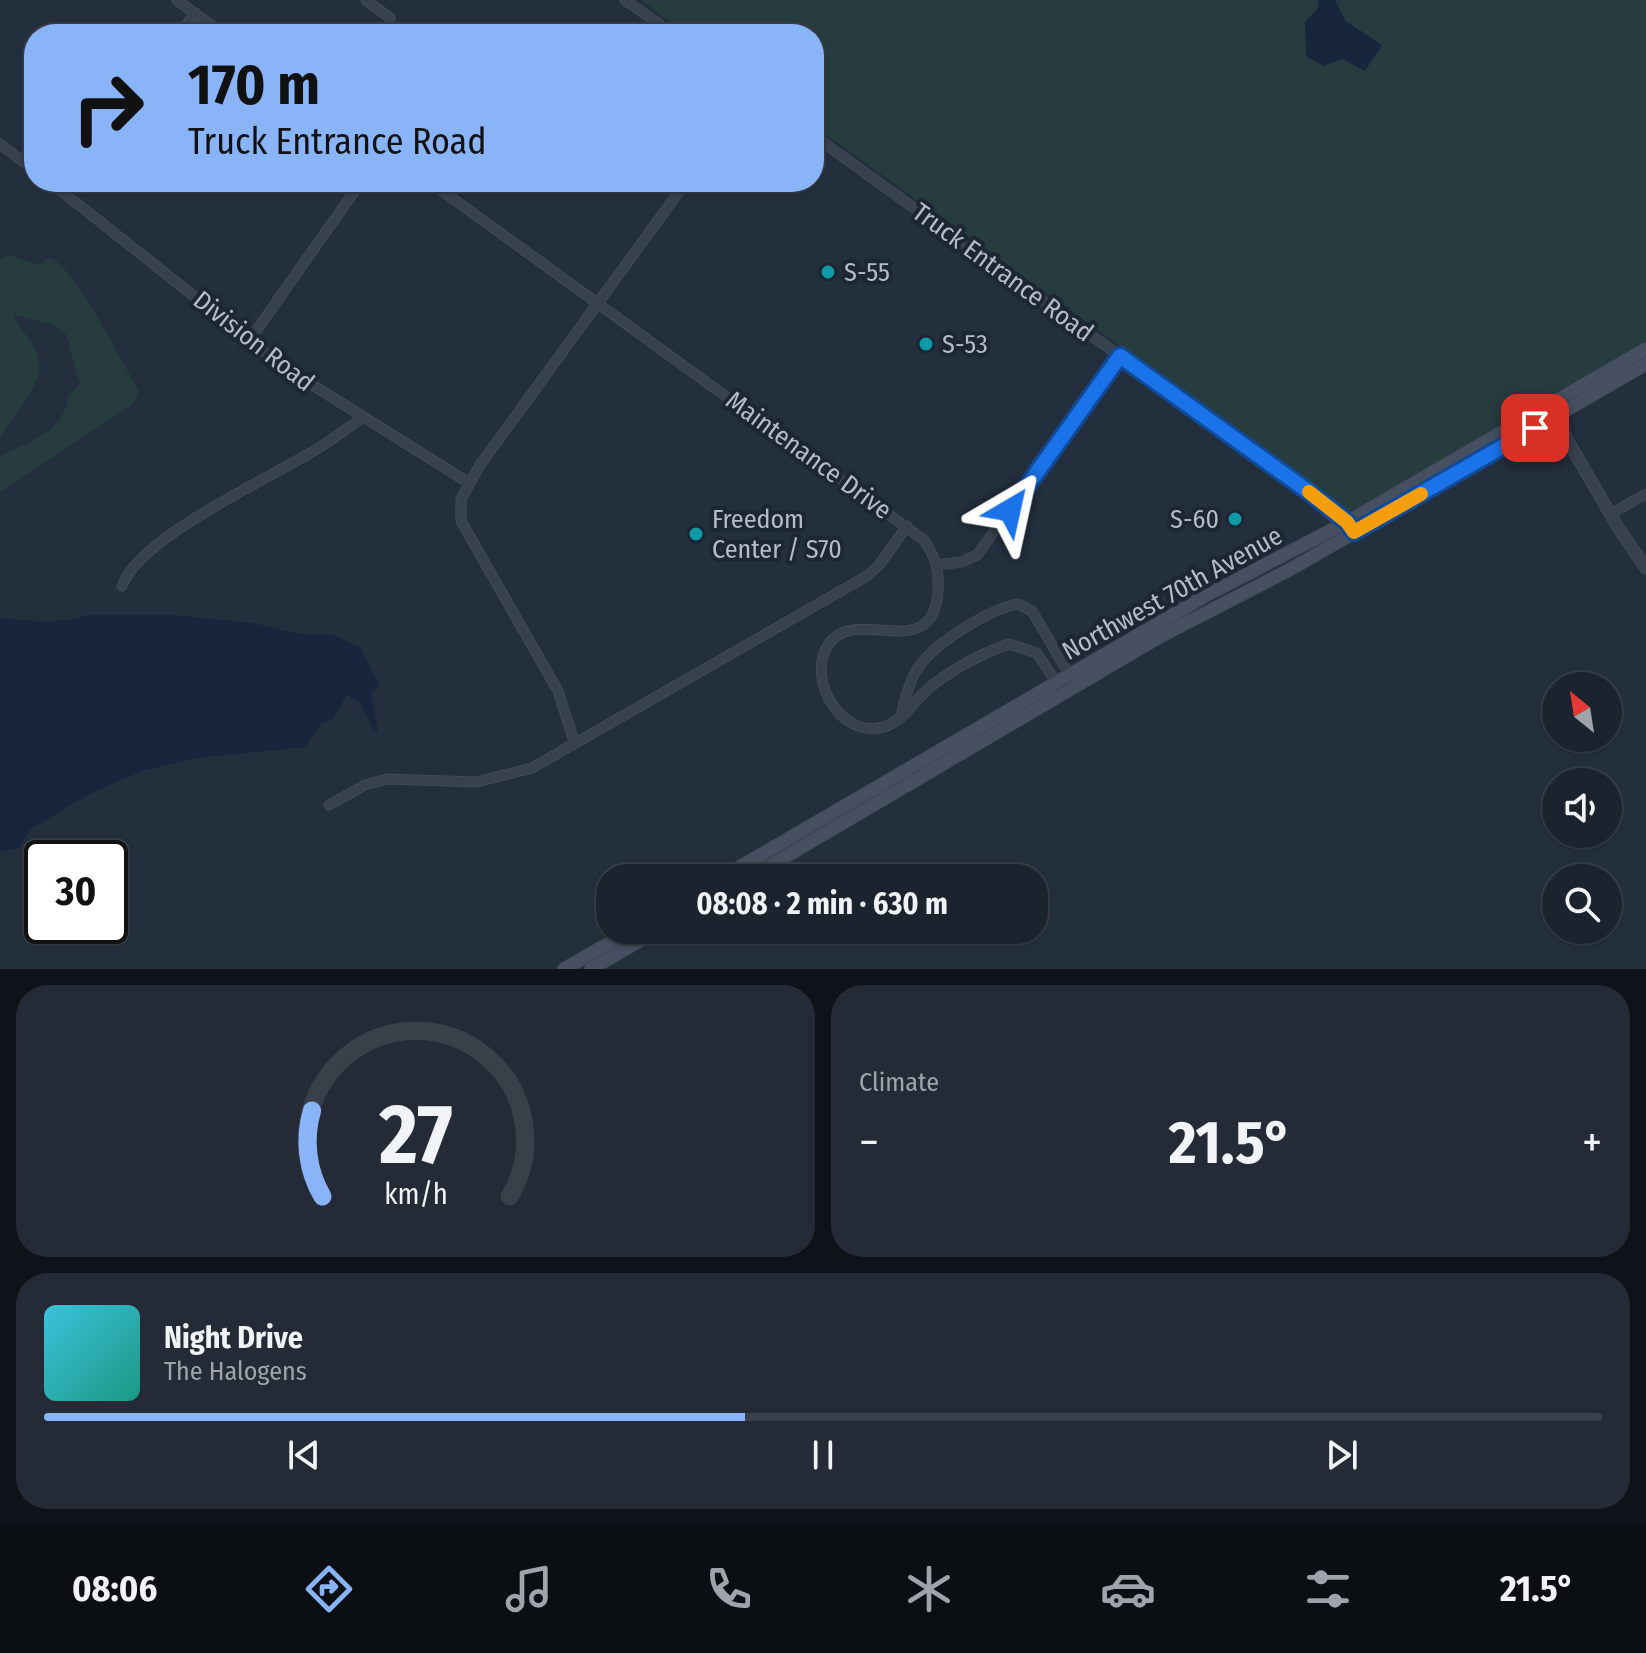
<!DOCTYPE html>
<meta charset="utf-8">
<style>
:root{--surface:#1b232e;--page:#242b36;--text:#f1f3f6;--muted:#a0a4aa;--line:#39404a;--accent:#8ab4f8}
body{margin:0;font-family:"Fira Sans Condensed",sans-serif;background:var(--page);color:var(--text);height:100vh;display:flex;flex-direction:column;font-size:30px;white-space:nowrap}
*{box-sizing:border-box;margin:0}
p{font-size:26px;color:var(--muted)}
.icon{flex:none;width:44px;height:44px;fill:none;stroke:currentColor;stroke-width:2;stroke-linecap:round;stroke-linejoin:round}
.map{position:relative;height:969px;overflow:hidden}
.drawer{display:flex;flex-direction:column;gap:16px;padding:16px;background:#0f1319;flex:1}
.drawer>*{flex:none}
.top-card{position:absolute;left:24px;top:24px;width:800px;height:168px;border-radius:32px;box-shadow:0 2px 6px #0004,0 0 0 2px var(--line);background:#8ab4f8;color:#111;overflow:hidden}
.needle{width:52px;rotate:330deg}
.controls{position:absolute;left:1542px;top:672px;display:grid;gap:16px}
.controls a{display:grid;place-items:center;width:80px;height:80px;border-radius:50%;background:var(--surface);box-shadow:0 2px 6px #0004,0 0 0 2px var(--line);font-size:40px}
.speed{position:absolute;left:24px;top:840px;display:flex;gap:16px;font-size:40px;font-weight:700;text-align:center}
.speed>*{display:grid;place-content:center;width:104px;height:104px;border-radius:50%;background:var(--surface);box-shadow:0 2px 6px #0004,0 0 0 2px var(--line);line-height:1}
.speed .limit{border:4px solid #111;border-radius:12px;background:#fff;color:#111}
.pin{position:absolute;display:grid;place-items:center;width:68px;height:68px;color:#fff;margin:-34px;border-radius:16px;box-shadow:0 4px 12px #0006}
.me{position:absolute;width:88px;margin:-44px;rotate:36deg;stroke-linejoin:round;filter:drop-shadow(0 0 6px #0008)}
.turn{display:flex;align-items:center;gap:28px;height:168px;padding:0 32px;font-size:36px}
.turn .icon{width:104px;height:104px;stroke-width:2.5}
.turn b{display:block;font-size:56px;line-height:68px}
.big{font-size:60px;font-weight:700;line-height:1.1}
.drawer .widget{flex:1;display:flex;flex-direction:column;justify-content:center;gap:12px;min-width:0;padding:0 28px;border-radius:32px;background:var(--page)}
.drawer .dial{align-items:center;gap:0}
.dial svg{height:208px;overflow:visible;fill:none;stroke:var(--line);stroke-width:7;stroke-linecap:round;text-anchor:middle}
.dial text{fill:var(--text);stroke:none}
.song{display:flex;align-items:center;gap:24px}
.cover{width:96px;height:96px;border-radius:12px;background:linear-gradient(135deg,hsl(190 70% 55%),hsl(170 70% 35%))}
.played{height:8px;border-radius:4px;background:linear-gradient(90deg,var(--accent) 45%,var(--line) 45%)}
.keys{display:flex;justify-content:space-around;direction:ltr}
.heat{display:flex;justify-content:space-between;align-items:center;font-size:44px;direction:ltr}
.drawer .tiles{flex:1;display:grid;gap:16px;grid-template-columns:1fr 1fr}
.widget:last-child{grid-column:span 2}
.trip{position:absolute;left:596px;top:864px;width:452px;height:80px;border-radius:32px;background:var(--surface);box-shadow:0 2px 6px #0004,0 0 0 2px var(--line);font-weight:700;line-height:80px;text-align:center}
.dock{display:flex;height:128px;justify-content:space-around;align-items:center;background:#0b0e12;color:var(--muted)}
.dock .icon{width:56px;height:56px}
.dock .active{color:var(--accent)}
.dock b{font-size:36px;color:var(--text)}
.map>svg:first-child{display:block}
</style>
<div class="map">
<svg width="1646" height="969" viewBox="0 0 1646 969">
<rect width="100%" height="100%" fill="#242f3e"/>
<!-- green -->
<g fill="#263c3f">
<polygon points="641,0 1646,0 1646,341 1357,509 1348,510 814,126 814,34 687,34"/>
<path d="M10,255L39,265L49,257C73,264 124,366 139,391L133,404L0,492V456C27,443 67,430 68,395L80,384C61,325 80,330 14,315C19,330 36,343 39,359C45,383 12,418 0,437V258Z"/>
</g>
<!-- water -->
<g fill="#17263c">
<polygon points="1319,0 1335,0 1346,21 1382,45 1365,71 1342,59 1323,66 1306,56 1305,22 1318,8"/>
<path d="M88,615H172L253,623L298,634L334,635L360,647L380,686L371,693L378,732L373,729L361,704L347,694L333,719L321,724L305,747L196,758L142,771L91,793L31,829L19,848L0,852V618C29,620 59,625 88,615Z"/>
</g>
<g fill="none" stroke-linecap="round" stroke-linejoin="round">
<defs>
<g id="minor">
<polyline points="177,0 223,34"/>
<polyline points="366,0 390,18"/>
<polyline points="625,0 673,34"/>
<polyline points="180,34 195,13"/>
<polyline points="814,136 1309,492 1351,527"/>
<polyline points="0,144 34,170"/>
<polyline points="50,182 282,366 469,483"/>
<path d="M430,182L924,540C936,558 939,570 938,591C933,667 855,603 828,645C805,681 845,745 889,725C905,718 916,699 929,688C951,670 982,653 1009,644L1037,653L1063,693"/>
<polyline points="65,193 73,182"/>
<polyline points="251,338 361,182"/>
<polyline points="1610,514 1646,494"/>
<polyline points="937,565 961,562 977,555 1120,356"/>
<path d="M122,586C139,538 264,481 310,453C328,443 344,430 361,419"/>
<path d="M901,715C905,699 909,682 918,668C933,644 990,609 1018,604L1032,611L1069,674L1063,693"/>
<polyline points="575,744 558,691 461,521 461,499 480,465 686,182"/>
<polyline points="329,805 365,785 387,779 477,782 532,768 867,576 880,564 907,526"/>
</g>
<polyline id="tertiary" points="1550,410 1619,529 1646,568"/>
<g id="secondary">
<polyline points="721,878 1205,596 1347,522 1646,349"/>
<polyline points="749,878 1161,636 1291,569 1646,364"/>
<polyline points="564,969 632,930"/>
<polyline points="591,969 658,930"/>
</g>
</defs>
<!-- minor casing -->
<use href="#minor" stroke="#414a57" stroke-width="11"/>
<!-- tertiary casing -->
<use href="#tertiary" stroke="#414a57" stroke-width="13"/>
<!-- secondary casing -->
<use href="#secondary" stroke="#414a57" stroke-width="14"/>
<!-- minor -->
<use href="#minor" stroke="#38414e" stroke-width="9"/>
<!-- tertiary -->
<use href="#tertiary" stroke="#38414e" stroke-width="11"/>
<!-- secondary -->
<use href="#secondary" stroke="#465061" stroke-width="12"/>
</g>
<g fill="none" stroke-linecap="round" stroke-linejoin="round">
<defs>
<polyline id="route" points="1010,510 1120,356 1309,492 1347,522 1354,532 1535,428"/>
</defs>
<!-- route casing -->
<use href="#route" stroke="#114b97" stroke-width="20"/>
<!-- route -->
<use href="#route" stroke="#1a73e8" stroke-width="14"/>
<!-- slow -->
<polyline stroke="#f59e0b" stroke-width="14" points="1309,492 1347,522 1354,532 1421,494"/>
</g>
<!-- markers -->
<g fill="#0f9aa8" stroke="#1d2633" stroke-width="3">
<circle cx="828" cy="272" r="8"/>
<circle cx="926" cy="344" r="8"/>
<circle cx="1235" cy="519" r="8"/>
<circle cx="696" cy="534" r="8"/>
</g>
<g text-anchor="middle" stroke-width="8" stroke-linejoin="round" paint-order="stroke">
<!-- poi labels -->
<g font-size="26" fill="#b4bcc9" stroke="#1d2633" text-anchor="start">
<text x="844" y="281">S-55</text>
<text x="942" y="353">S-53</text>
<text x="712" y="528">Freedom<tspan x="712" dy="30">Center / S70</tspan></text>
<text x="1219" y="528" text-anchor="end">S-60</text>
</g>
<!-- street labels -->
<g font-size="26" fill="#b4bcc9" stroke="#1d2633">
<text transform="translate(1003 272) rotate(36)" y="9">Truck Entrance Road</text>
<text transform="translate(254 341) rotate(38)" y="9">Division Road</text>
<text transform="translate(809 455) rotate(36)" y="9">Maintenance Drive</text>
<text transform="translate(1172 593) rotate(-29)" y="9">Northwest 70th Avenue</text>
</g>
</g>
</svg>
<div class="controls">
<a><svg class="needle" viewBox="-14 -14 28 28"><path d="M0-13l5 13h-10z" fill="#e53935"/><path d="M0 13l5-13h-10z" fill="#a0a4aa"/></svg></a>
<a><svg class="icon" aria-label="sound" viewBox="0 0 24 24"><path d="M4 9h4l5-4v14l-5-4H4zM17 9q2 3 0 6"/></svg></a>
<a><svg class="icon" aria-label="search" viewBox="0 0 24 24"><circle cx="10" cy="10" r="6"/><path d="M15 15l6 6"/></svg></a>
</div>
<div class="speed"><div class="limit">30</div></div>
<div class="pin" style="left:1535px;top:428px;background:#d93025"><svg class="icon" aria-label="arrive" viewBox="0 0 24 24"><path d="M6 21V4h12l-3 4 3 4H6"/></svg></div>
<svg class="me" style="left:1010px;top:510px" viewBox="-20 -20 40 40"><path d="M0-17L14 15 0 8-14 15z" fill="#1a73e8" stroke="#fff" stroke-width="4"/></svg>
<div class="trip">08:08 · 2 min · 630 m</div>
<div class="top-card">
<div class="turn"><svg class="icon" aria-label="right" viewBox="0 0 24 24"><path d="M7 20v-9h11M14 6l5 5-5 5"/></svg><div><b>170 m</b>Truck Entrance Road</div></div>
</div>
</div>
<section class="drawer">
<div class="tiles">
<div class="widget dial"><svg viewBox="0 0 100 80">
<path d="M14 69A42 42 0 1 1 86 69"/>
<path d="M14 69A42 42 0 0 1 10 36" stroke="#8ab4f8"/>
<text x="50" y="56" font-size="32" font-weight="700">27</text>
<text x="50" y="72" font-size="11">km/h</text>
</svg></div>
<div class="widget"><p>Climate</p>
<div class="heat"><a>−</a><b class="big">21.5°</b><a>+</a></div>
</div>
<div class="widget">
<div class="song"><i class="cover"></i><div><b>Night Drive</b><p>The Halogens</p></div></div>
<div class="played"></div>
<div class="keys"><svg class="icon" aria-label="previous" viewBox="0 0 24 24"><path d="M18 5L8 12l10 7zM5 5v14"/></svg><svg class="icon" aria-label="pause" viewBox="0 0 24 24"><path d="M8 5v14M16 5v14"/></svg><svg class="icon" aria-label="next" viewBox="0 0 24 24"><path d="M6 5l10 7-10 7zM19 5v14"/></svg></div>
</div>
</div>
</section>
<nav class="dock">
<b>08:06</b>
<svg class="icon active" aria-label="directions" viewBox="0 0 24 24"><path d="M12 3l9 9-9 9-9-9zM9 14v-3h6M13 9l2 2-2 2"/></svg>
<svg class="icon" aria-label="music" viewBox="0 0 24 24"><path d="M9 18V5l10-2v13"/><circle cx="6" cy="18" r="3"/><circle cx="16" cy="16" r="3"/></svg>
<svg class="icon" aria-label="phone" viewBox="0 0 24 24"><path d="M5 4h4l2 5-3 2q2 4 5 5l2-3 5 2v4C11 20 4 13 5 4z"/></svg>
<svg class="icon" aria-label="climate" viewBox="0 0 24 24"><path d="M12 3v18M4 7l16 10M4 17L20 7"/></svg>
<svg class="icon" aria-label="car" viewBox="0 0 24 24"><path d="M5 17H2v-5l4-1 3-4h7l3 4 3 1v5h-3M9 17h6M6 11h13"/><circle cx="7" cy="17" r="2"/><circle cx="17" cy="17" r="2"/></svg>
<svg class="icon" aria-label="filters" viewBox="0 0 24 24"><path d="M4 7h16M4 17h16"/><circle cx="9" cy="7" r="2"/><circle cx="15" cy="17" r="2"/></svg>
<b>21.5°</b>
</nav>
